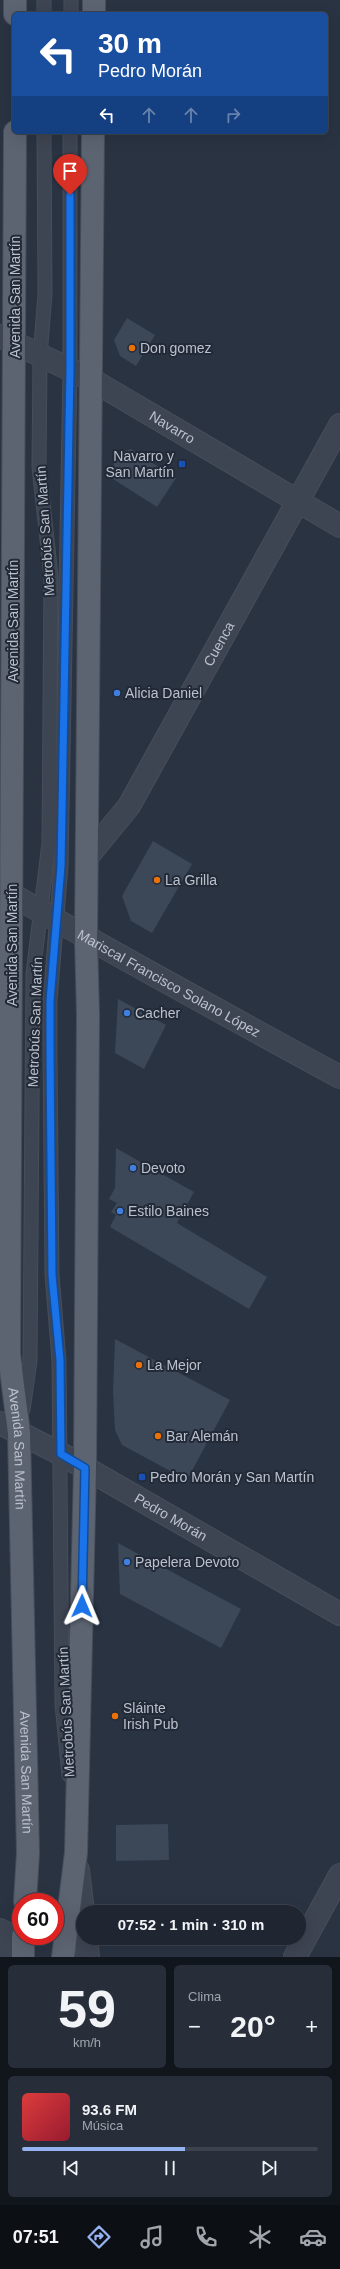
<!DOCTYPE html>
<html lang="es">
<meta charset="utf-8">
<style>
:root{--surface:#1f2632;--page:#272e3a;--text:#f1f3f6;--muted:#a1a5ac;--line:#3c434d;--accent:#95b2f1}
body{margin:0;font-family:Helvetica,sans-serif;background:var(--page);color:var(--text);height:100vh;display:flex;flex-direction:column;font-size:15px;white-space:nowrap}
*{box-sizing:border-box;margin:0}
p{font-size:13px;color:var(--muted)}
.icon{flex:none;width:22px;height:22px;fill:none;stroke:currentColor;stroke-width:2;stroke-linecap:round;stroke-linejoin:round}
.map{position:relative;height:1957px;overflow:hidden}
.panel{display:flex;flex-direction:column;gap:8px;padding:8px;background:#11151c;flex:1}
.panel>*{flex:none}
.guide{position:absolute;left:12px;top:12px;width:316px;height:122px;border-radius:6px;box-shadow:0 4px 16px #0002,0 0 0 1px var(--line);background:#1a4fa0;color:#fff;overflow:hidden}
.speed{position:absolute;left:12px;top:1893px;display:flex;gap:8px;font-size:20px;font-weight:700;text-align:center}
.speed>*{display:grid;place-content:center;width:52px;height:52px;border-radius:50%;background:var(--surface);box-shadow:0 4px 16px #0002,0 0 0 1px var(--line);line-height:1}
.speed .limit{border:6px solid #d22;background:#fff;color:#111}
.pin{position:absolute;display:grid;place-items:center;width:34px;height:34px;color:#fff;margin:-41px -17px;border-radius:50% 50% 50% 0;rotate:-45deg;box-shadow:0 0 4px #0007}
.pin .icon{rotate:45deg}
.me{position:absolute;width:44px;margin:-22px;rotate:1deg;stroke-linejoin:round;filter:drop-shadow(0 0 3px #0008)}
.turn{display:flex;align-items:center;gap:14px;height:84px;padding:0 20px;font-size:18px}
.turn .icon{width:52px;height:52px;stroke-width:2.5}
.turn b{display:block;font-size:28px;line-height:34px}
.lanes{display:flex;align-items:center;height:38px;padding:0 20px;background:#0003;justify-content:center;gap:20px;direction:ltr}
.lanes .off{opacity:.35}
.big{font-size:30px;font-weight:600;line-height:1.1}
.panel .card{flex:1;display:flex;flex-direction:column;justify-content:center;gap:6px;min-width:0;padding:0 14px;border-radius:6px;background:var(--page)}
.panel .dial{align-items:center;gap:0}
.dial b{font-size:52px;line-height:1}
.song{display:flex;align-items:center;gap:12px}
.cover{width:48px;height:48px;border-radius:6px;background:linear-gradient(135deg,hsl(0 70% 55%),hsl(350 70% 35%))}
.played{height:4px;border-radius:2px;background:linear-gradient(90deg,var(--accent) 55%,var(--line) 55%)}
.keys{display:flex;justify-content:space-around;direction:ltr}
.heat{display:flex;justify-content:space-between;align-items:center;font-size:22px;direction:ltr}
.panel .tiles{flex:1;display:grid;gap:8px;grid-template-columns:1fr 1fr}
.card:last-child{grid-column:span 2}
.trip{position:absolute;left:76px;top:1905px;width:230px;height:40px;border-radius:20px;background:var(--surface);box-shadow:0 4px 16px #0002,0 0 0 1px var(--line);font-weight:600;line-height:40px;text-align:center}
.menu{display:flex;height:64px;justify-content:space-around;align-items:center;background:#0c0f14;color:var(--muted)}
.menu .icon{width:28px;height:28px}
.menu .selected{color:var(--accent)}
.menu b{font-size:18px;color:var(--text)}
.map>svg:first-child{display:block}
</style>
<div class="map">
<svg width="340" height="1957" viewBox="0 0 340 1957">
<rect width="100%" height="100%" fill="#293342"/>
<!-- building -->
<g fill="#3c4758">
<polygon points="127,318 155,335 136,366 120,356 114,340"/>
<polygon points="131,449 176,478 157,507 113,479 114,459 118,453"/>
<polygon points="153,841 192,864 152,933 131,921 122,896"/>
<polygon points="118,999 166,1025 144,1069 115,1053"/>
<polygon points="116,1148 194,1192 177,1223 267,1277 249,1309 110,1227 116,1215 111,1212 117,1203 109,1199 115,1188"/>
<polygon points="115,1339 230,1400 187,1480 122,1445 115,1430 113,1391"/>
<polygon points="118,1543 241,1609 221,1648 120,1594"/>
<polygon points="168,1824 169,1860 116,1861 116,1825"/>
</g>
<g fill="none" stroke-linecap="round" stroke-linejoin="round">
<defs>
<g id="lane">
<polyline points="44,0 44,14"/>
<polyline points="71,14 71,0"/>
<polyline points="23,1410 30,1361 33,974 49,843 51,576 39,467 40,356 45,294 44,132"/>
<polyline points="69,1775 62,1704 59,1360 52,1275 50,1052 50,1001 61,866 70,370 70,132"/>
</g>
<g id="street">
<path id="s1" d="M0,336L92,380L340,526"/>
<path id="s2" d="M88,856L129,806L340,425"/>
<path id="s3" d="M0,888C112,953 226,1015 340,1077"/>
<path id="s4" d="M0,1423L61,1454L340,1614"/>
<polyline points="78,1870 83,1912"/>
<polyline points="0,1930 22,1942"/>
<polyline points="86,1938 88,1957"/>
<polyline points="3,1957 3,1954 22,1942"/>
<polyline points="295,1957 340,1875"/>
</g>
<g id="primary">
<polyline points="15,14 15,0"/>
<polyline points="94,14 94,0"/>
<path id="s5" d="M15,132L9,1354L19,1433L28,1853L25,1902"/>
<polyline points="23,1936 23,1957"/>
<polyline points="63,1957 76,1853 85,1468 88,1015 86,938 93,132"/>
</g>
</defs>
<!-- lane casing -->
<use href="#lane" stroke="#474e5b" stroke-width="15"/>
<!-- street casing -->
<use href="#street" stroke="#474e5b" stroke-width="24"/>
<!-- primary casing -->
<use href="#primary" stroke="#474e5b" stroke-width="24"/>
<!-- lane -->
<use href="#lane" stroke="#3e4552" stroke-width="13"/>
<!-- street -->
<use href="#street" stroke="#3e4552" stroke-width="22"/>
<!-- primary -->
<use href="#primary" stroke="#5c6472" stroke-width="22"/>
</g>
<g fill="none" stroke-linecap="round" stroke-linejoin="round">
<defs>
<polyline id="route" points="70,195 70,370 61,866 50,1001 50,1052 52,1275 60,1360 61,1454 85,1468 82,1606"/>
</defs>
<!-- route casing -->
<use href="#route" stroke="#114b97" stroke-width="10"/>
<!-- route -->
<use href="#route" stroke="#1a73e8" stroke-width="7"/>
</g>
<!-- markers -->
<g fill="#e8710a" stroke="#222a38" stroke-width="1.5">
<circle cx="132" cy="348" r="4"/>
<circle cx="157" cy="880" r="4"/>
<circle cx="139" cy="1365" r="4"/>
<circle cx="158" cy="1436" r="4"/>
<circle cx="115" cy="1716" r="4"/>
</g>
<g fill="#1a4fb4" stroke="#222a38" stroke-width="1.5">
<rect x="178" y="460" width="8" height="8" rx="2"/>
<rect x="138" y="1473" width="8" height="8" rx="2"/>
</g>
<g fill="#3f7fe0" stroke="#222a38" stroke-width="1.5">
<circle cx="117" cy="693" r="4"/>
<circle cx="127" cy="1013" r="4"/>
<circle cx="133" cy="1168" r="4"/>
<circle cx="120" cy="1211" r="4"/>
<circle cx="127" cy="1562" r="4"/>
</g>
<g text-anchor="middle" stroke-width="4" stroke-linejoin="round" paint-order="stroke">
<!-- street labels -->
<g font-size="14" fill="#bbc1cc" stroke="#222a38">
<text transform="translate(15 297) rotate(-90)" y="5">Avenida San Martín</text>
<text dy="5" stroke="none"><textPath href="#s1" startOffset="195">Navarro</textPath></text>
<text transform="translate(45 531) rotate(-94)" y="5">Metrobús San Martín</text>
<text transform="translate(13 621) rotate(-90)" y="5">Avenida San Martín</text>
<text dy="5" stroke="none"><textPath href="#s2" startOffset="250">Cuenca</textPath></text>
<text transform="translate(12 945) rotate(-90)" y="5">Avenida San Martín</text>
<text dy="5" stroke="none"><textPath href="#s3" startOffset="194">Mariscal Francisco Solano López</textPath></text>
<text transform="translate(35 1022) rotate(-88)" y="5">Metrobús San Martín</text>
<text dy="5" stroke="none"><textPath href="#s5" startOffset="1317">Avenida San Martín</textPath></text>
<text dy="5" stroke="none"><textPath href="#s4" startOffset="195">Pedro Morán</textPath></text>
<text transform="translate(66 1712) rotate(-93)" y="5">Metrobús San Martín</text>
<text dy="5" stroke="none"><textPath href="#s5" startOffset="1641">Avenida San Martín</textPath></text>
</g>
<!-- poi labels -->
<g font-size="14" fill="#bbc1cc" stroke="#222a38" text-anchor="start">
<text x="140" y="353">Don gomez</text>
<text x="174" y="461" text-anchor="end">Navarro y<tspan x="174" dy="16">San Martín</tspan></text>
<text x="125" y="698">Alicia Daniel</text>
<text x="165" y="885">La Grilla</text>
<text x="135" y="1018">Cacher</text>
<text x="141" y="1173">Devoto</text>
<text x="128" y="1216">Estilo Baines</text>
<text x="147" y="1370">La Mejor</text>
<text x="166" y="1441">Bar Alemán</text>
<text x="150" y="1482">Pedro Morán y San Martín</text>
<text x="135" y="1567">Papelera Devoto</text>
<text x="123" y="1713">Sláinte<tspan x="123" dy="16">Irish Pub</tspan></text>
</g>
</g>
</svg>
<div class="speed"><div class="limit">60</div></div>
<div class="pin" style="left:70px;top:195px;background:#d93025"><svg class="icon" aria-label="arrive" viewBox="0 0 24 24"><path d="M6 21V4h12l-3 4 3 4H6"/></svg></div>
<svg class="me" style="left:82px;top:1606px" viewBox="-20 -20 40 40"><path d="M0-17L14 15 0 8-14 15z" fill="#1a73e8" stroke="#fff" stroke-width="4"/></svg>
<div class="trip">07:52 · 1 min · 310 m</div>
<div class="guide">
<div class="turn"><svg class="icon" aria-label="left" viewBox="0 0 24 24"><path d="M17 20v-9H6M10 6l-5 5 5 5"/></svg><div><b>30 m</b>Pedro Morán</div></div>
<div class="lanes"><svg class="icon" aria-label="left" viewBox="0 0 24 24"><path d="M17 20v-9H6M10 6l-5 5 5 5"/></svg><svg class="icon off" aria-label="ahead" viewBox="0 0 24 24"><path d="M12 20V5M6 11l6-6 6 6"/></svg><svg class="icon off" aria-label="ahead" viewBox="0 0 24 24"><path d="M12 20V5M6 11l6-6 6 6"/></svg><svg class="icon off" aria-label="right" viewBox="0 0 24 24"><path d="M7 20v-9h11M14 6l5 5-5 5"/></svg></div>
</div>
</div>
<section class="panel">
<div class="tiles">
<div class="card dial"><b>59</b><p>km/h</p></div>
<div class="card"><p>Clima</p>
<div class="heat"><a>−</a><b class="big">20°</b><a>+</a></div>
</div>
<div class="card">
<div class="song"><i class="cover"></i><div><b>93.6 FM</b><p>Música</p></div></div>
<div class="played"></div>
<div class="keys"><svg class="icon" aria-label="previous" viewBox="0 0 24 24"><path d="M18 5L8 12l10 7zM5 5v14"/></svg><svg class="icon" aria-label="pause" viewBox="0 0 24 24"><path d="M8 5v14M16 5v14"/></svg><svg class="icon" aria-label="next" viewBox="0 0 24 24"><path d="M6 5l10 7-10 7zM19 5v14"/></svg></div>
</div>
</div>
</section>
<nav class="menu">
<b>07:51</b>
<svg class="icon selected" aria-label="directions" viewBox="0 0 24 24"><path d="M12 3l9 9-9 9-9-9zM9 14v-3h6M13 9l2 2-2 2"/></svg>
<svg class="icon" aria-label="music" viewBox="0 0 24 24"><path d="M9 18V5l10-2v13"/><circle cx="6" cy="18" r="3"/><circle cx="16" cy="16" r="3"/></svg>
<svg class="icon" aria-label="phone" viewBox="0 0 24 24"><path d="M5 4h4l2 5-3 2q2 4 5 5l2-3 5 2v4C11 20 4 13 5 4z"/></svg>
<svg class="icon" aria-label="climate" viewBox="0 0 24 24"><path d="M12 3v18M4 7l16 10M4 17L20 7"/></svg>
<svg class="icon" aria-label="car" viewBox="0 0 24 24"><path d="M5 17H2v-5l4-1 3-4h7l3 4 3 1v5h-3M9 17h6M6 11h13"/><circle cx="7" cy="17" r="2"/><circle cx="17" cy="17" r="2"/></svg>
</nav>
